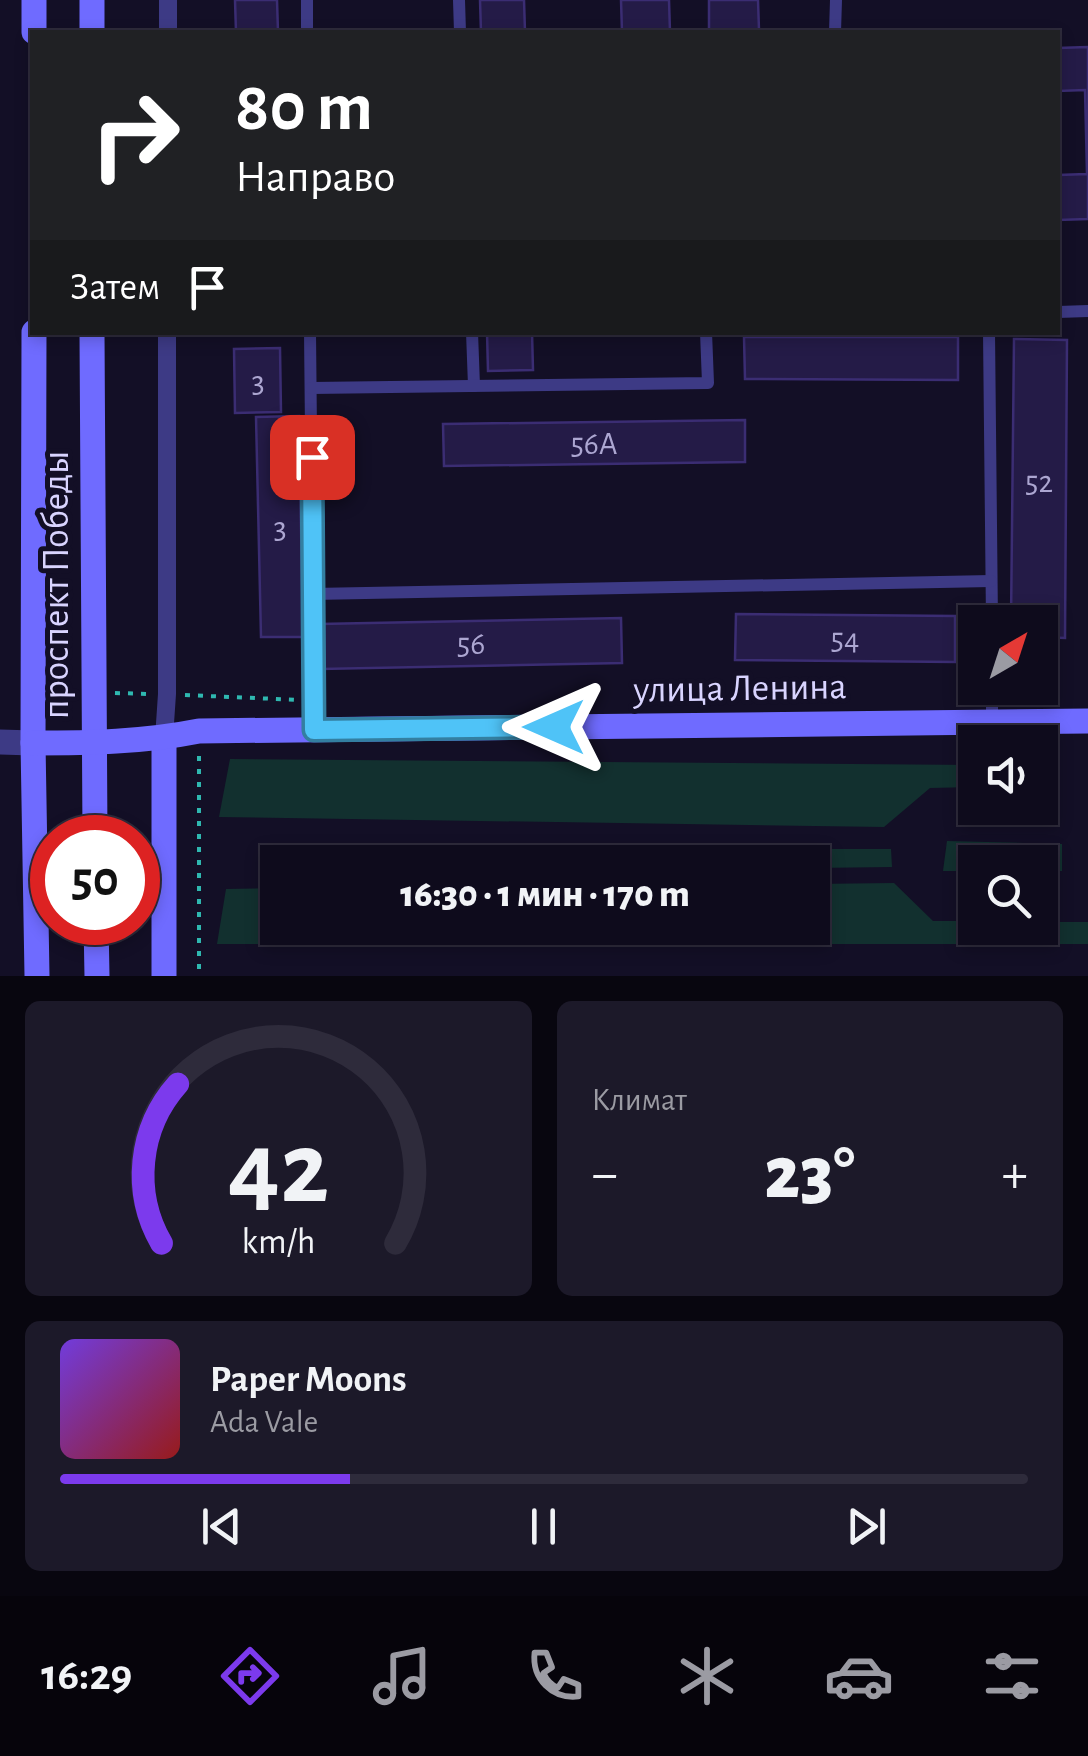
<!DOCTYPE html>
<html lang="ru">
<meta charset="utf-8">
<style>
:root{--surface:#0e0b1c;--page:#1c1929;--text:#f1f3f6;--muted:#9b9ba3;--line:#2e2b3b;--accent:#7c3aed}
body{margin:0;font-family:"Alegreya Sans",sans-serif;background:var(--page);color:var(--text);height:100vh;display:flex;flex-direction:column;font-size:38px;white-space:nowrap}
*{box-sizing:border-box;margin:0}
p{font-size:32px;color:var(--muted)}
.icon{flex:none;width:55px;height:55px;fill:none;stroke:currentColor;stroke-width:2;stroke-linecap:round;stroke-linejoin:round}
.map{position:relative;height:976px;overflow:hidden}
.sheet{display:flex;flex-direction:column;gap:25px;padding:25px;background:#08060f;flex:1}
.sheet>*{flex:none}
.top-card{position:absolute;left:30px;top:30px;width:1030px;height:305px;border-radius:0px;box-shadow:0 5px 15px #0003,0 0 0 2px var(--line);background:#202124;color:#fff;overflow:hidden}
.needle{width:65px;rotate:39deg}
.buttons{position:absolute;left:958px;top:605px;display:grid;gap:20px}
.buttons a{display:grid;place-items:center;width:100px;height:100px;border-radius:0px;background:var(--surface);box-shadow:0 5px 15px #0003,0 0 0 2px var(--line);font-size:50px}
.speed{position:absolute;left:30px;top:815px;display:flex;gap:20px;font-size:50px;font-weight:700;text-align:center}
.speed>*{display:grid;place-content:center;width:130px;height:130px;border-radius:50%;background:var(--surface);box-shadow:0 5px 15px #0003,0 0 0 2px var(--line);line-height:1}
.speed .limit{border:15px solid #d22;background:#fff;color:#111}
.pin{position:absolute;display:grid;place-items:center;width:85px;height:85px;color:#fff;margin:-42px;border-radius:20px;box-shadow:0 5px 15px #0006}
.me{position:absolute;width:110px;margin:-55px;rotate:270deg;stroke-linejoin:round;filter:drop-shadow(0 0 8px #0008)}
.turn{display:flex;align-items:center;gap:35px;height:210px;padding:0 40px;font-size:45px}
.turn .icon{width:130px;height:130px;stroke-width:2.5}
.turn b{display:block;font-size:70px;line-height:85px}
.then{display:flex;align-items:center;height:95px;padding:0 40px;background:#0003;gap:20px;font-size:38px}
.big{font-size:75px;font-weight:800;line-height:1.1}
.sheet .widget{flex:1;display:flex;flex-direction:column;justify-content:center;gap:15px;min-width:0;padding:0 35px;border-radius:15px;background:var(--page)}
.sheet .dial{align-items:center;gap:0}
.dial svg{height:260px;overflow:visible;fill:none;stroke:var(--line);stroke-width:7;stroke-linecap:round;text-anchor:middle}
.dial text{fill:var(--text);stroke:none}
.song{display:flex;align-items:center;gap:30px}
.cover{width:120px;height:120px;border-radius:15px;background:linear-gradient(135deg,hsl(260 70% 55%),hsl(0 70% 35%))}
.played{height:10px;border-radius:5px;background:linear-gradient(90deg,var(--accent) 30%,var(--line) 30%)}
.keys{display:flex;justify-content:space-around;direction:ltr}
.heat{display:flex;justify-content:space-between;align-items:center;font-size:55px;direction:ltr}
.sheet .tiles{flex:1;display:grid;gap:25px;grid-template-columns:1fr 1fr}
.widget:last-child{grid-column:span 2}
.trip{position:absolute;left:260px;top:845px;width:570px;height:100px;border-radius:0px;background:var(--surface);box-shadow:0 5px 15px #0003,0 0 0 2px var(--line);font-weight:800;line-height:100px;text-align:center}
.dock{display:flex;height:160px;justify-content:space-around;align-items:center;background:#06040b;color:var(--muted)}
.dock .icon{width:70px;height:70px}
.dock .selected{color:var(--accent)}
.dock b{font-size:45px;color:var(--text)}
.map>svg:first-child{display:block}
</style>
<div class="map">
<svg width="1088" height="976" viewBox="0 0 1088 976">
<rect width="100%" height="100%" fill="#130f26"/>
<!-- green -->
<g fill="#12302f">
<polygon points="230,759 975,765 975,787 930,788 884,827 219,817"/>
<polygon points="947,841 1062,844 1062,871 1040,871 1040,862 975,862 975,871 943,871"/>
<polygon points="682,849 683,862 512,862 513,851"/>
<polygon points="699,849 891,849 892,867 813,868 812,862 700,862"/>
<polygon points="494,855 496,862 296,862 295,856"/>
<polygon points="894,883 933,921 975,921 975,928 1040,928 1040,922 1088,922 1088,944 217,944 226,889 277,888 278,928 812,928 813,884"/>
</g>
<!-- building -->
<g fill="#241b47" stroke="#3b2d73" stroke-width="2.5">
<polygon points="235,0 277,0 278,32 236,32"/>
<polygon points="480,0 524,0 525,32 481,32"/>
<polygon points="621,0 669,0 670,32 622,32"/>
<polygon points="709,0 758,0 759,30 709,31"/>
<polygon points="1088,47 1088,219 1058,220 1058,175 1087,174 1085,90 1058,91 1058,48"/>
<polygon points="487,332 532,332 533,370 488,371"/>
<polygon points="744,337 958,337 958,380 745,379"/>
<polygon points="1014,339 1067,340 1065,638 1040,637 1040,622 1011,622"/>
<polygon points="280,348 281,412 235,413 234,349"/>
<polygon points="299,416 303,637 261,637 256,417"/>
<polygon points="745,420 745,462 444,466 443,424"/>
<polygon points="736,614 955,616 955,662 735,660"/>
<polygon points="621,618 622,663 321,669 320,624"/>
</g>
<g fill="none" stroke-linecap="round" stroke-linejoin="round">
<!-- path -->
<g stroke="#2fb8b0" stroke-width="4" stroke-dasharray="5 8" stroke-linecap="butt">
<polyline points="115,693 150,694"/>
<polyline points="185,695 300,700"/>
<polyline points="199,756 199,976"/>
</g>
<!-- service -->
<g stroke="#3d3a85" stroke-width="12">
<polyline points="307,0 307,32"/>
<polyline points="459,0 460,32"/>
<polyline points="835,32 836,0"/>
<polyline points="1058,312 1088,311"/>
<polyline points="310,332 314,730"/>
<polyline points="472,332 474,386"/>
<polyline points="989,332 992,622"/>
<polyline points="311,388 708,383 706,332"/>
<polyline points="313,594 991,581"/>
<polyline points="992,688 992,722"/>
</g>
<!-- pedestrian -->
<g stroke="#3d3a85" stroke-width="18">
<polyline points="168,32 168,0"/>
<polyline points="164,738 167,694 167,332"/>
</g>
<!-- minor -->
<polyline stroke="#3d3a85" stroke-width="25" points="0,742 33,743"/>
<!-- secondary -->
<g stroke="#6f6bff" stroke-width="25">
<polyline points="92,0 92,32"/>
<polyline points="34,32 34,0"/>
<polyline points="34,332 33,743 37,976"/>
<polyline points="92,332 95,838"/>
<polyline points="164,738 164,976"/>
<path d="M33,743C89,743 144,742 199,731L1088,721"/>
<polyline points="96,922 97,976"/>
</g>
</g>
<g fill="none" stroke-linecap="round" stroke-linejoin="round">
<defs>
<polyline id="route" points="312,457 314,730 554,727"/>
</defs>
<!-- route casing -->
<use href="#route" stroke="#337fa1" stroke-width="25"/>
<!-- route -->
<use href="#route" stroke="#4fc3f7" stroke-width="18"/>
</g>
<g text-anchor="middle" stroke-width="10" stroke-linejoin="round" paint-order="stroke">
<!-- number labels -->
<g font-size="32" fill="#aca6d1">
<text x="258" y="392">3</text>
<text x="594" y="454">56А</text>
<text x="1039" y="492">52</text>
<text x="280" y="538">3</text>
<text x="845" y="649">54</text>
<text x="471" y="654">56</text>
</g>
<!-- street labels -->
<g font-size="38" fill="#d9d4ff" stroke="#130f26">
<text transform="translate(55 585) rotate(-90)" y="13">проспект Победы</text>
<text transform="translate(740 687) rotate(-1)" y="13">улица Ленина</text>
</g>
</g>
</svg>
<div class="buttons">
<a><svg class="needle" viewBox="-14 -14 28 28"><path d="M0-13l5 13h-10z" fill="#e53935"/><path d="M0 13l5-13h-10z" fill="#9b9ba3"/></svg></a>
<a><svg class="icon" aria-label="sound" viewBox="0 0 24 24"><path d="M4 9h4l5-4v14l-5-4H4zM17 9q2 3 0 6"/></svg></a>
<a><svg class="icon" aria-label="search" viewBox="0 0 24 24"><circle cx="10" cy="10" r="6"/><path d="M15 15l6 6"/></svg></a>
</div>
<div class="speed"><div class="limit">50</div></div>
<div class="pin" style="left:312px;top:457px;background:#d93025"><svg class="icon" aria-label="arrive" viewBox="0 0 24 24"><path d="M6 21V4h12l-3 4 3 4H6"/></svg></div>
<svg class="me" style="left:554px;top:727px" viewBox="-20 -20 40 40"><path d="M0-17L14 15 0 8-14 15z" fill="#4fc3f7" stroke="#fff" stroke-width="4"/></svg>
<div class="trip">16:30 · 1 мин · 170 m</div>
<div class="top-card">
<div class="turn"><svg class="icon" aria-label="right" viewBox="0 0 24 24"><path d="M7 20v-9h11M14 6l5 5-5 5"/></svg><div><b>80 m</b>Направо</div></div>
<div class="then">Затем<svg class="icon" aria-label="arrive" viewBox="0 0 24 24"><path d="M6 21V4h12l-3 4 3 4H6"/></svg></div>
</div>
</div>
<section class="sheet">
<div class="tiles">
<div class="widget dial"><svg viewBox="0 0 100 80">
<path d="M14 69A42 42 0 1 1 86 69"/>
<path d="M14 69A42 42 0 0 1 19 20" stroke="#7c3aed"/>
<text x="50" y="56" font-size="32" font-weight="700">42</text>
<text x="50" y="72" font-size="11">km/h</text>
</svg></div>
<div class="widget"><p>Климат</p>
<div class="heat"><a>−</a><b class="big">23°</b><a>+</a></div>
</div>
<div class="widget">
<div class="song"><i class="cover"></i><div><b>Paper Moons</b><p>Ada Vale</p></div></div>
<div class="played"></div>
<div class="keys"><svg class="icon" aria-label="previous" viewBox="0 0 24 24"><path d="M18 5L8 12l10 7zM5 5v14"/></svg><svg class="icon" aria-label="pause" viewBox="0 0 24 24"><path d="M8 5v14M16 5v14"/></svg><svg class="icon" aria-label="next" viewBox="0 0 24 24"><path d="M6 5l10 7-10 7zM19 5v14"/></svg></div>
</div>
</div>
</section>
<nav class="dock">
<b>16:29</b>
<svg class="icon selected" aria-label="directions" viewBox="0 0 24 24"><path d="M12 3l9 9-9 9-9-9zM9 14v-3h6M13 9l2 2-2 2"/></svg>
<svg class="icon" aria-label="music" viewBox="0 0 24 24"><path d="M9 18V5l10-2v13"/><circle cx="6" cy="18" r="3"/><circle cx="16" cy="16" r="3"/></svg>
<svg class="icon" aria-label="phone" viewBox="0 0 24 24"><path d="M5 4h4l2 5-3 2q2 4 5 5l2-3 5 2v4C11 20 4 13 5 4z"/></svg>
<svg class="icon" aria-label="climate" viewBox="0 0 24 24"><path d="M12 3v18M4 7l16 10M4 17L20 7"/></svg>
<svg class="icon" aria-label="car" viewBox="0 0 24 24"><path d="M5 17H2v-5l4-1 3-4h7l3 4 3 1v5h-3M9 17h6M6 11h13"/><circle cx="7" cy="17" r="2"/><circle cx="17" cy="17" r="2"/></svg>
<svg class="icon" aria-label="filters" viewBox="0 0 24 24"><path d="M4 7h16M4 17h16"/><circle cx="9" cy="7" r="2"/><circle cx="15" cy="17" r="2"/></svg>
</nav>
